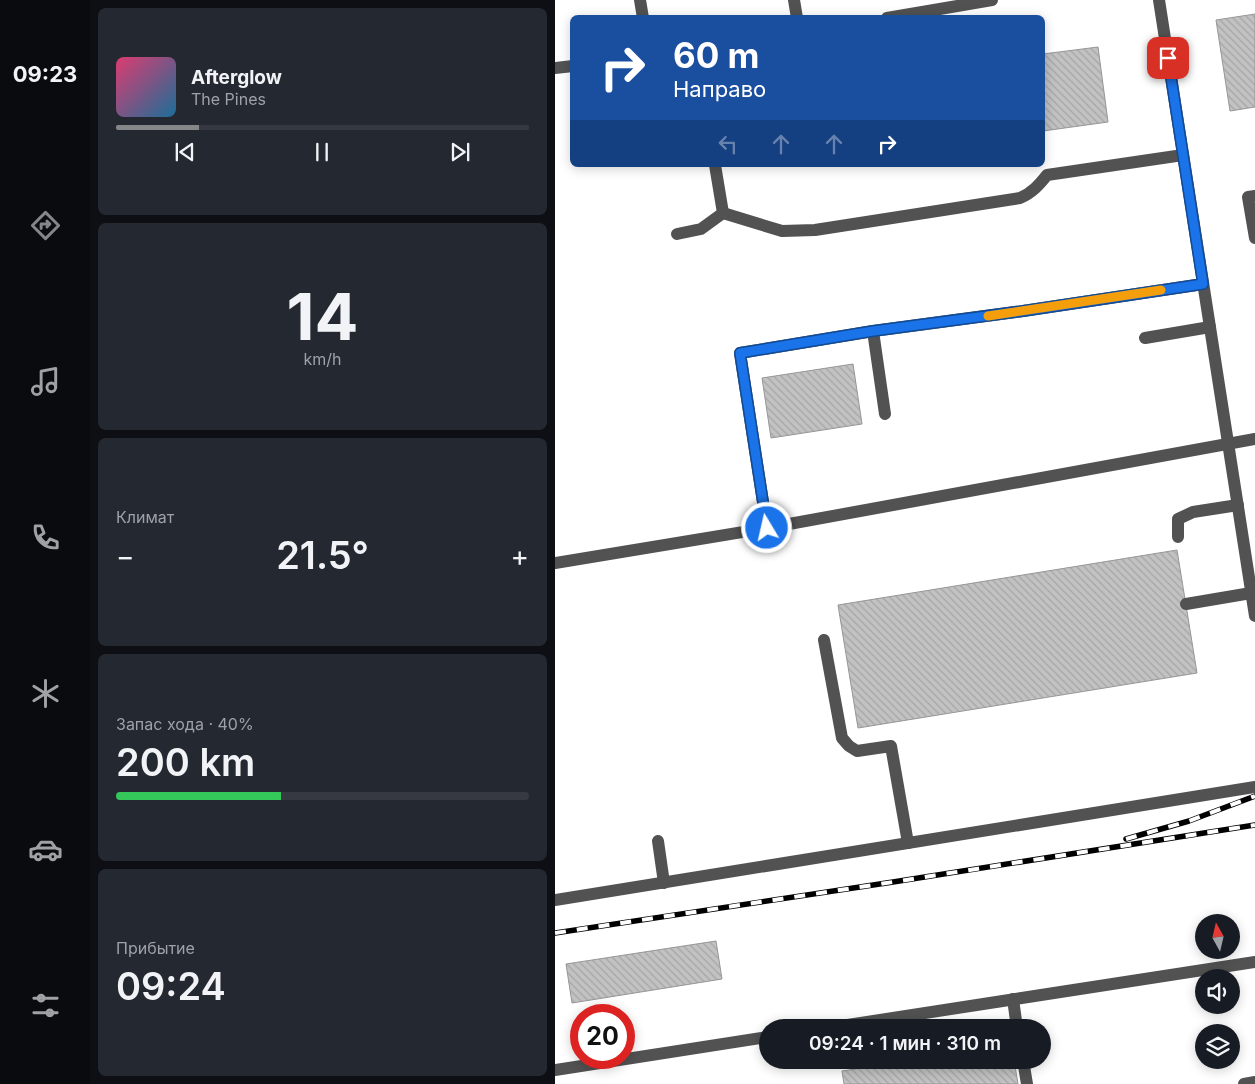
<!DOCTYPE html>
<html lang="ru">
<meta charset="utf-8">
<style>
:root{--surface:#171b24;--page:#242831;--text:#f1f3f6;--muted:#9ea1a6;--line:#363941;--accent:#858687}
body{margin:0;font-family:Inter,sans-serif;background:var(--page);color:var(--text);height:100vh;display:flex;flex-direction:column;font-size:19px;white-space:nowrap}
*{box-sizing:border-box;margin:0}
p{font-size:16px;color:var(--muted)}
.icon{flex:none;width:28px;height:28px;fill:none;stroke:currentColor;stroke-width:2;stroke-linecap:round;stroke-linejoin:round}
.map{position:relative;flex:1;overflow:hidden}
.sheet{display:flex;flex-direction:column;gap:8px;padding:8px;background:#0d0f14;width:465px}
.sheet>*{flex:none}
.guide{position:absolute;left:15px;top:15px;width:475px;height:152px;border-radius:8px;box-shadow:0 2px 12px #0003;background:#1a4fa0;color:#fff;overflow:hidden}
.needle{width:32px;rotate:352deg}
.controls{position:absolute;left:640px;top:914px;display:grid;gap:10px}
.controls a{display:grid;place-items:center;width:45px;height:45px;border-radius:50%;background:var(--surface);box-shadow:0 2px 12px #0003;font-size:25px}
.speed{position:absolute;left:15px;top:1004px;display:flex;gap:10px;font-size:25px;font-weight:700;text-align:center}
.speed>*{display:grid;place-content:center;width:65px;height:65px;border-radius:50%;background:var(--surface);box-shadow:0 2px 12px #0003;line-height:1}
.speed .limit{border:8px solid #d22;background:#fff;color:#111}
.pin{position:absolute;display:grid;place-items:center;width:42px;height:42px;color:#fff;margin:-21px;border-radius:10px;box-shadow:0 2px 8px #0006}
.me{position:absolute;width:55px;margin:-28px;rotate:351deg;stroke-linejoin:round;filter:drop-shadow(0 0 4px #0008)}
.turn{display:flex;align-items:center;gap:18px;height:105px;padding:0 20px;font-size:22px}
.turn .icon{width:65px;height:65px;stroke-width:2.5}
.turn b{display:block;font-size:35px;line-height:42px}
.lanes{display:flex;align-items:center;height:48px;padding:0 20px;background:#0003;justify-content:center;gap:25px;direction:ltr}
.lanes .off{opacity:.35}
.big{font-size:38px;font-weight:600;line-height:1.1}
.sheet .card{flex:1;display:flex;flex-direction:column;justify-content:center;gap:8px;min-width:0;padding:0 18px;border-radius:8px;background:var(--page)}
.sheet .dial{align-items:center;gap:0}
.dial b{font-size:65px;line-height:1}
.song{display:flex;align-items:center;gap:15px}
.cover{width:60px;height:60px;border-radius:8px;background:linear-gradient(135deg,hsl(340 70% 55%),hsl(200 70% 35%))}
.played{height:5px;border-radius:2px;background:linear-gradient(90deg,var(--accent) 20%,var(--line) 20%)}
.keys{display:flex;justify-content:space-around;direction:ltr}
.heat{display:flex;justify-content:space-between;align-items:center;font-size:28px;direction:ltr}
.charge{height:8px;border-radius:4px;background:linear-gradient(90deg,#34c759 40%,var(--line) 0)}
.trip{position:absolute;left:204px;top:1019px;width:292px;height:50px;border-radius:25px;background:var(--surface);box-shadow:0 2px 12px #0003;font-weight:600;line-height:50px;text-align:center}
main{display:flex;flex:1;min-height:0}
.dock{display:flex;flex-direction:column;width:90px;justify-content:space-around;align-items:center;background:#090b0e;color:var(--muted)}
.dock .icon{width:35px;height:35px}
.dock .selected{color:var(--accent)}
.dock b{font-size:22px;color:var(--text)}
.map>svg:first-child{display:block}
</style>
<main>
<nav class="dock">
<b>09:23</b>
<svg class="icon selected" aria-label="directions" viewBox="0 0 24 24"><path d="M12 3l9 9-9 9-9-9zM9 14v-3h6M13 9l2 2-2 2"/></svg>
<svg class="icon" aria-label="music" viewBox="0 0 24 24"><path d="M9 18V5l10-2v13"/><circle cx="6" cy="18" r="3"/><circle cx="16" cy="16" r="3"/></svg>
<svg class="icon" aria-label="phone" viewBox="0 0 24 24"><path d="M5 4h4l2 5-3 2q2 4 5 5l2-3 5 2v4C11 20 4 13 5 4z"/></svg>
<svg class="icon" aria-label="climate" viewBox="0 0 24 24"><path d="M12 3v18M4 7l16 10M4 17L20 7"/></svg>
<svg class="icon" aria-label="car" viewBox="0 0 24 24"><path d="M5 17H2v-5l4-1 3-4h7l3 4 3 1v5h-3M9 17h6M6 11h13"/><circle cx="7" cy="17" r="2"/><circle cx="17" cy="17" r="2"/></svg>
<svg class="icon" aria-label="filters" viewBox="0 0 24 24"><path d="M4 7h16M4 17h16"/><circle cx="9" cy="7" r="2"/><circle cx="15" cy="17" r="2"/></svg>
</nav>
<section class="sheet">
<div class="card">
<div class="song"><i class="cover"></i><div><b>Afterglow</b><p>The Pines</p></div></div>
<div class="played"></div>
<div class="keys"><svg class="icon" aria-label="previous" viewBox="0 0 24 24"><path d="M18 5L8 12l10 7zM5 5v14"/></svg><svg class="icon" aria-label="pause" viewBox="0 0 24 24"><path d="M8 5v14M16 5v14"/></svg><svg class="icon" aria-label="next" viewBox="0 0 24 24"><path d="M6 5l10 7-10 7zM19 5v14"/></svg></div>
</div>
<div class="card dial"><b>14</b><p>km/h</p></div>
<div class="card"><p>Климат</p>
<div class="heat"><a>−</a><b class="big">21.5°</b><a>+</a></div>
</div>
<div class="card"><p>Запас хода · 40%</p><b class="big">200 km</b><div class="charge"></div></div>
<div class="card"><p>Прибытие</p><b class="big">09:24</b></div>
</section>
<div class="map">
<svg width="700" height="1084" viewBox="0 0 700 1084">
<defs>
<pattern id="building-back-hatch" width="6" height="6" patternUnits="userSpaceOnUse" patternTransform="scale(1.25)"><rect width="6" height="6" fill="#c2c2c2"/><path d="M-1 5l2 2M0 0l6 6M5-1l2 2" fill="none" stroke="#a5a5a5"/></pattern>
</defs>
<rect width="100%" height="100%" fill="#fff"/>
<!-- building -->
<g fill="url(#building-back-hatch)" stroke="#969696">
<polygon points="700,14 700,107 675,111 661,20"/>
<polygon points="543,47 553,122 488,131 488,54"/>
<polygon points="298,364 307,424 216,438 207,378"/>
<polygon points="622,550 642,673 303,728 283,605"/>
<polygon points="161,941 167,979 17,1003 11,964"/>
<polygon points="360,1060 459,1060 463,1084 289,1084 287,1071"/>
</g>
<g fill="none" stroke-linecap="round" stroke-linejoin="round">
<!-- minor -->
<g stroke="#525252" stroke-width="12">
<polyline points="85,0 88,18"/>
<polyline points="239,0 242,18"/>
<polyline points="604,0 700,616"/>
<polyline points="332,18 437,0"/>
<polyline points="0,68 18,66"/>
<polyline points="700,196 693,197 700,238"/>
<path d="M168,213L227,231L260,230L465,198C477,193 484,185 492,175L628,155"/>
<polyline points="122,234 146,229 168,213 160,165"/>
<polyline points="318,331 468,311 648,284"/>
<polyline points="590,338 655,327"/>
<polyline points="212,528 185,353 318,331 330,414"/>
<polyline points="623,537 623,519 638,512 683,505"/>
<polyline points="0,563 212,528 700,439"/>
<polyline points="631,604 696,593"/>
<polyline points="269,640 287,738 294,746 302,751 336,746 353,843"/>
<polyline points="103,841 109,883"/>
<polyline points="0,900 700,787"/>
<polyline points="458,999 462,1028"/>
<polyline points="273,1028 700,962"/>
<polyline points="468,1060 472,1084"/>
<polyline points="0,1070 212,1037"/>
<polyline points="689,1084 700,1082"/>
</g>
<defs>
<g id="rail">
<polyline points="571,839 634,821 700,796"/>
<polyline points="0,933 338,882 700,825"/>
</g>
</defs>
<!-- rail casing -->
<use href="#rail" stroke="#000" stroke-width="5.5"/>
<!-- rail -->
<use href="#rail" stroke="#fff" stroke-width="4" stroke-dasharray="11" stroke-linecap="butt"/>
</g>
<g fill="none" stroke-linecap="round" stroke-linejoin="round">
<defs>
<polyline id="route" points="212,528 185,353 318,331 468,311 648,284 613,58"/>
</defs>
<!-- route casing -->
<use href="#route" stroke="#114b97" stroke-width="12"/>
<!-- route -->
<use href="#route" stroke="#1a73e8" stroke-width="9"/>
<!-- slow -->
<polyline stroke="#f59e0b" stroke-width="9" points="433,316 606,290"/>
</g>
</svg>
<div class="controls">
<a><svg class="needle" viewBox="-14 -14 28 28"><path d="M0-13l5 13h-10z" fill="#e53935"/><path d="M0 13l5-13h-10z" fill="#9ea1a6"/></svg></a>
<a><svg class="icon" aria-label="sound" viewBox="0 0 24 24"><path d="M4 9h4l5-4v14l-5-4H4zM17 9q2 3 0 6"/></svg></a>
<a><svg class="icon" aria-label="layers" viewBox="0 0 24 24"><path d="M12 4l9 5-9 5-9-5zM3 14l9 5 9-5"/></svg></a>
</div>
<div class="speed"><div class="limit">20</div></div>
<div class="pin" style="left:613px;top:58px;background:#d93025"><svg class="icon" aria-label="arrive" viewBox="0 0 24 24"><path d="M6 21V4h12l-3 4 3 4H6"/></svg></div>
<svg class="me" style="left:212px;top:528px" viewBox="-20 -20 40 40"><circle r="17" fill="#1a73e8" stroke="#fff" stroke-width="3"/><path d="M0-11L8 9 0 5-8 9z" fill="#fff"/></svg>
<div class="trip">09:24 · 1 мин · 310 m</div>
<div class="guide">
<div class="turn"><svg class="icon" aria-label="right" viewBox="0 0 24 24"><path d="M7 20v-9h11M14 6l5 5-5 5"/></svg><div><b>60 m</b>Направо</div></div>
<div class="lanes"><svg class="icon off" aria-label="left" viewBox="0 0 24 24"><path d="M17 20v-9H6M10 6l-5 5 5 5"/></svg><svg class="icon off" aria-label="ahead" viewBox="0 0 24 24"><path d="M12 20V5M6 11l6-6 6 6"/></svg><svg class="icon off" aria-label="ahead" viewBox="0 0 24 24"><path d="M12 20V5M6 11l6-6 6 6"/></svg><svg class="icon" aria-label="right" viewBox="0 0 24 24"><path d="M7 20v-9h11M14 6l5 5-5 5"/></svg></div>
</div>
</div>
</main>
